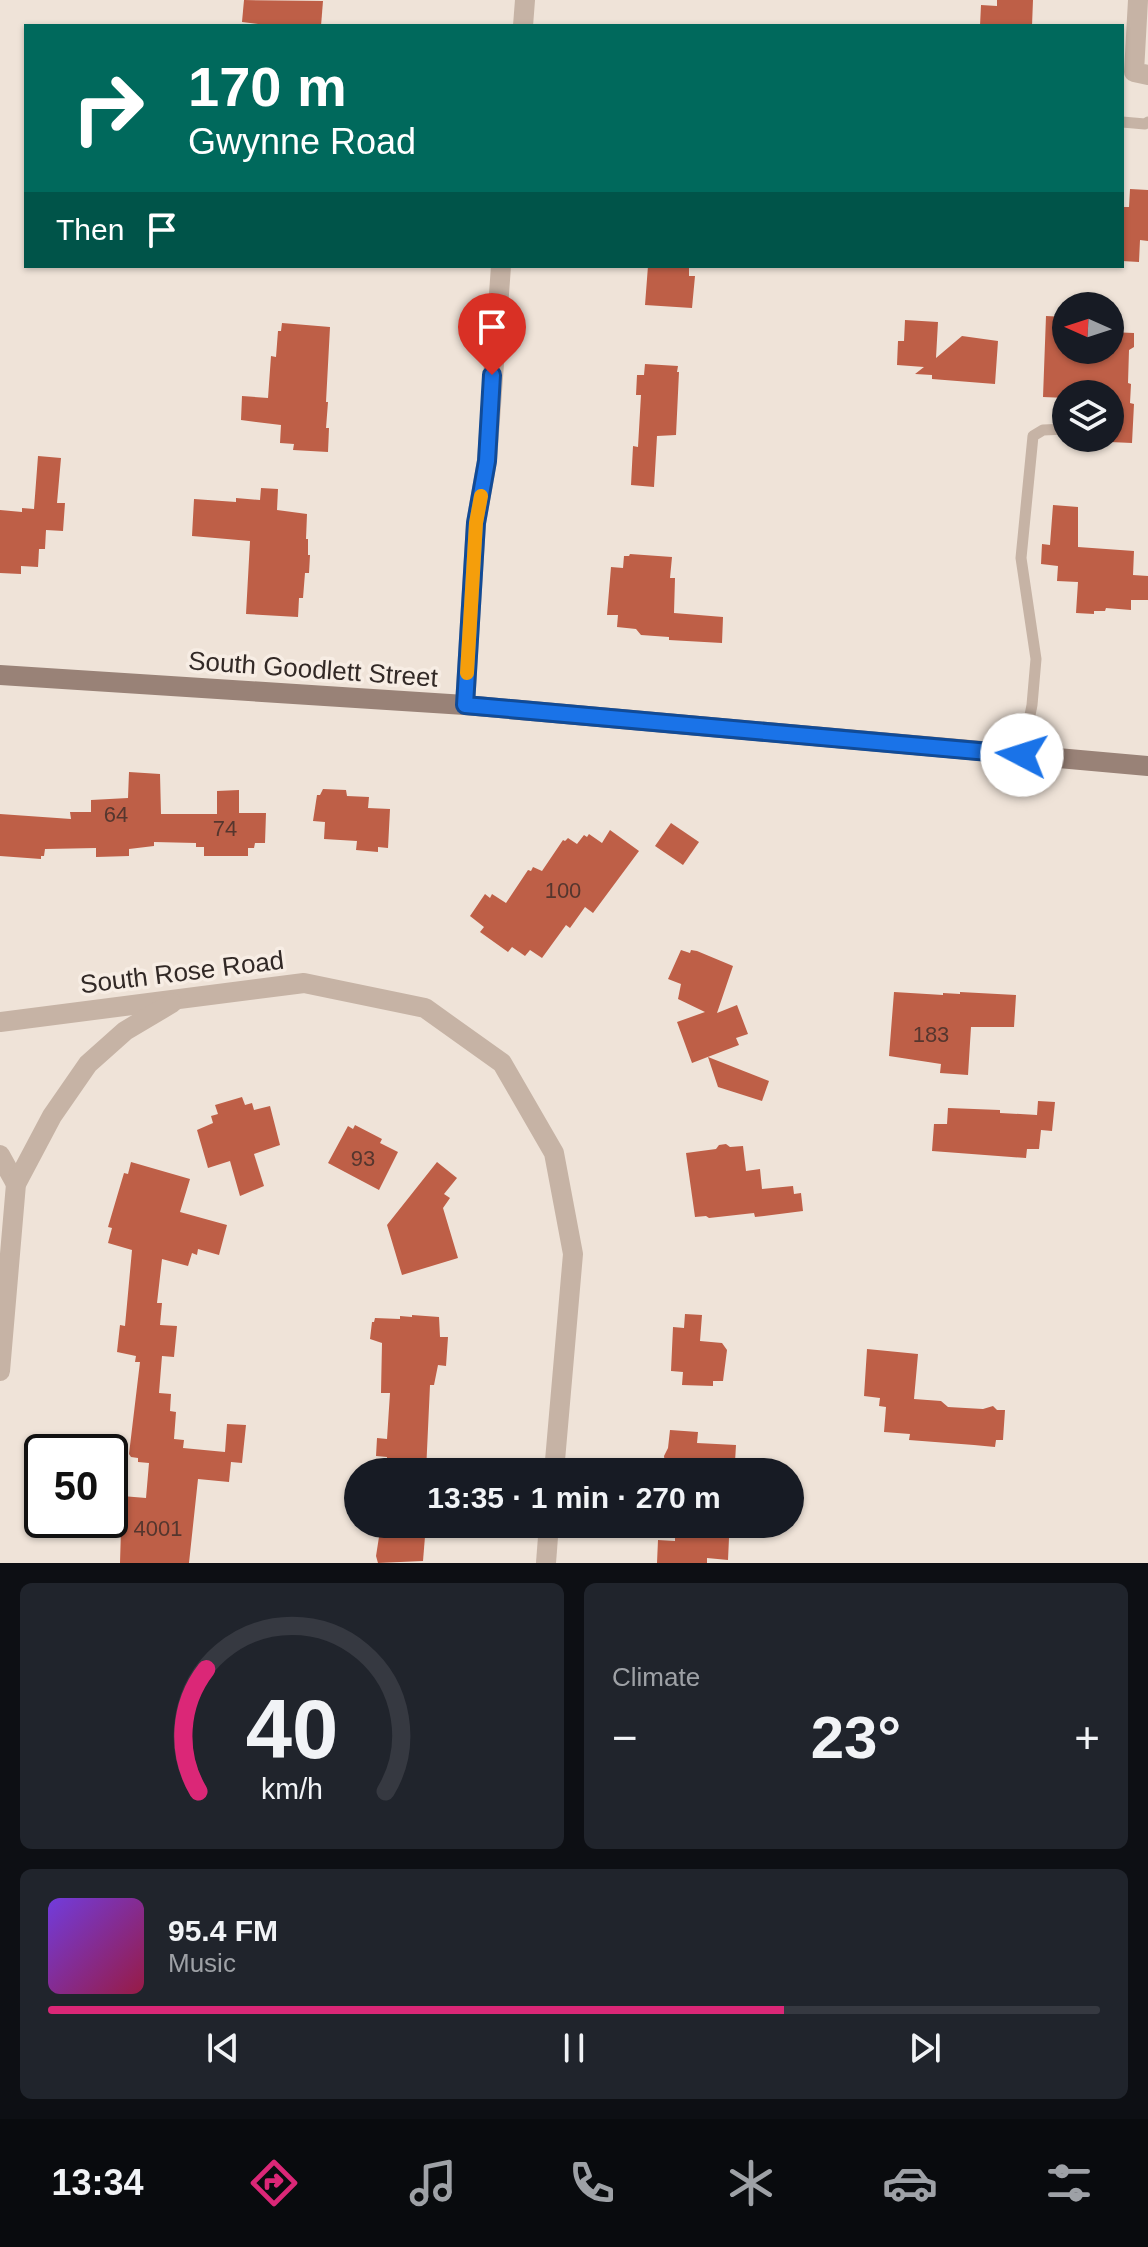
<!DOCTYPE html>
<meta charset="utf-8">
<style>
:root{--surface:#171b24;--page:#20242c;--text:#f1f3f6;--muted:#9ea1a6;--line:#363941;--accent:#db2777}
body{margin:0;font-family:Arial,sans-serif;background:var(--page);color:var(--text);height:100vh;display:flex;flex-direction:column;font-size:30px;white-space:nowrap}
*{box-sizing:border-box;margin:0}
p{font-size:26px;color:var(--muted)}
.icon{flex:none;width:44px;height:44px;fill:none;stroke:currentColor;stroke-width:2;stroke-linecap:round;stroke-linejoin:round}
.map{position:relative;height:1563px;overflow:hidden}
.drawer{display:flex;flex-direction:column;gap:20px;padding:20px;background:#0d0f14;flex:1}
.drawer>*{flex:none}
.hud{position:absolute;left:24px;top:24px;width:1100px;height:244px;border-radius:0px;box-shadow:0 2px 6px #0004;background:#00695c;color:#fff;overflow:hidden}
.needle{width:52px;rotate:273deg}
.tools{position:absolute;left:1052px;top:292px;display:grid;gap:16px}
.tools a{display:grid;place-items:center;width:72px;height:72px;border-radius:50%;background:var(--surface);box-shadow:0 2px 6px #0004;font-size:40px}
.speed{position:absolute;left:24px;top:1434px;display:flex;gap:16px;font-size:40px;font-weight:700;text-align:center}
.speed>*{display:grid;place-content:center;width:104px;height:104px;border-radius:50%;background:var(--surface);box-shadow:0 2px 6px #0004;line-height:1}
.speed .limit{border:4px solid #111;border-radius:12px;background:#fff;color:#111}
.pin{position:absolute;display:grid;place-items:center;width:68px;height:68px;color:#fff;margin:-82px -34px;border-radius:50% 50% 50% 0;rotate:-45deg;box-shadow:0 0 8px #0007}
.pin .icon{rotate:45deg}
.me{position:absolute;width:88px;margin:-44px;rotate:275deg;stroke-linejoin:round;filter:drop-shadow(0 0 6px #0008)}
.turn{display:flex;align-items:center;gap:28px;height:168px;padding:0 32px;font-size:36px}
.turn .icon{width:104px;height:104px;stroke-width:2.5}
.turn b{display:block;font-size:56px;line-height:68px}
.then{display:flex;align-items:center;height:76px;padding:0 32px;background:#0003;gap:16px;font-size:30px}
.big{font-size:60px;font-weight:800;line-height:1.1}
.drawer .card{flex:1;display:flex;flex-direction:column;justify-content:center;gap:12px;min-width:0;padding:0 28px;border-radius:12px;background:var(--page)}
.drawer .dial{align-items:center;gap:0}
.dial svg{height:208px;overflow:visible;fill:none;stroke:var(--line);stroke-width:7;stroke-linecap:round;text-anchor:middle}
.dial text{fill:var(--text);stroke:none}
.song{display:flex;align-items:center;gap:24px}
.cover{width:96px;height:96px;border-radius:12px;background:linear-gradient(135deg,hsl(260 70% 55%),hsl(340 70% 35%))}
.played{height:8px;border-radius:4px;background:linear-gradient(90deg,var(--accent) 70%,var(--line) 70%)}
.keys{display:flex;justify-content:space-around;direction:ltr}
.heat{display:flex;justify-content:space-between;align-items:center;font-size:44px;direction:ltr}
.drawer .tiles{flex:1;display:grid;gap:20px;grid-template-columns:1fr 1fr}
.card:last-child{grid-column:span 2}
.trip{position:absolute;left:344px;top:1458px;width:460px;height:80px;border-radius:40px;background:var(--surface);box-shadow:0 2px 6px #0004;font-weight:800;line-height:80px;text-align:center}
.tabs{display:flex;height:128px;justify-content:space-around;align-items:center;background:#090b0e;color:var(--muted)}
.tabs .icon{width:56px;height:56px}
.tabs .current{color:var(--accent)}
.tabs b{font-size:36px;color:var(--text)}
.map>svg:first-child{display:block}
</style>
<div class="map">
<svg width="1148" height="1563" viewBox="0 0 1148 1563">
<rect width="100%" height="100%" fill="#efe3d8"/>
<!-- building -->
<g fill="#be5f47">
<polygon points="244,0 323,1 321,26 275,26 242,22"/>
<polygon points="997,0 1033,0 1032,26 980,26 981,5 997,6"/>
<polygon points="1130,189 1148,190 1148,241 1140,240 1139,262 1122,261 1122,207 1129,207"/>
<polygon points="648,266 689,266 689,276 695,276 692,308 645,305"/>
<polygon points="1046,316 1066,317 1066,350 1069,352 1110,354 1110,332 1134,333 1134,347 1129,350 1128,383 1131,384 1130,403 1134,404 1132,443 1110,442 1110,394 1066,394 1066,398 1043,397"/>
<polygon points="905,320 938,322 936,358 962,336 998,341 995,384 932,379 932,375 915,374 924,367 897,365 898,341 904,341"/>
<polygon points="282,323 330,327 326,402 328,402 326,428 329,428 328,452 293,450 294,444 280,443 281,425 241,420 242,396 268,398 271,356 276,357 278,331 281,331"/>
<polygon points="645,364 678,366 677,372 679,372 676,435 657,436 654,487 631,485 633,446 638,447 641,395 636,395 637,375 644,375"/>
<polygon points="38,456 61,458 57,503 65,503 63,531 46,530 45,549 39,549 38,567 21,566 21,574 0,573 0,510 22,512 22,508 34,509"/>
<polygon points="261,488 278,489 277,510 307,514 306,539 308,539 308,555 310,555 309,573 305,573 303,598 299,598 298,617 246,614 250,541 192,536 194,499 236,502 236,498 260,500"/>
<polygon points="1053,505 1078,507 1078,547 1134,551 1133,575 1148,576 1148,600 1131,600 1131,610 1106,608 1105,611 1094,611 1094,614 1076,613 1078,582 1057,581 1058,566 1041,564 1042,544 1050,545"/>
<polygon points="630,554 672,557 670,578 675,578 674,613 723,617 722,643 669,640 669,637 641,635 636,629 617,627 618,615 607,615 611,567 623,568 624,556 629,556"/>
<polygon points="129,772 160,774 161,814 217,814 217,791 239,790 239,813 266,813 265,843 255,843 254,848 248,848 248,856 204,856 204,847 196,847 196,843 154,842 154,846 129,849 129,856 96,857 96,848 45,849 44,856 41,856 41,859 0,856 0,814 71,819 70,812 91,812 91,800 128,798"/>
<polygon points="323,789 346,790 347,796 369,797 368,808 390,809 388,848 378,847 378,852 356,850 357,841 324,839 325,822 313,821 317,795 320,795"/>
<polygon points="671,823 699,842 683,865 655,846"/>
<polygon points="610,830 639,851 593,913 585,907 570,928 566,925 542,958 530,950 525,956 512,947 508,952 480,932 484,927 470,916 485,894 490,898 492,894 506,903 528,870 531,871 533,867 542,871 563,840 565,841 568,838 577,844 584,835 587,837 589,834 602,843"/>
<polygon points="681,950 690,953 691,950 697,951 733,966 717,1013 737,1005 748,1034 736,1038 739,1045 692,1063 677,1022 705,1012 678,999 681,984 668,979"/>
<polygon points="894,992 943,995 943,993 960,994 960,992 1016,995 1014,1027 971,1027 968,1075 940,1073 941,1064 889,1056"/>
<polygon points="708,1057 769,1081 762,1101 718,1087"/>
<polygon points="242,1097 245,1105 252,1103 254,1110 270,1106 280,1145 254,1154 264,1186 240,1196 230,1161 208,1168 197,1130 213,1123 211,1116 218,1114 215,1105"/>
<polygon points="1038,1101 1055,1102 1052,1131 1041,1130 1039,1149 1027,1149 1026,1158 932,1151 934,1124 947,1124 948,1108 1000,1110 1000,1113 1037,1115"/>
<polygon points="355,1125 382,1139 380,1143 398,1152 379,1190 328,1163 348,1126 353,1129"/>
<polygon points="726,1144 730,1147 743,1146 746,1171 760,1169 762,1189 793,1186 794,1194 801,1193 803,1211 755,1217 754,1213 709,1218 706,1216 695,1217 686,1153 716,1149 719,1145"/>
<polygon points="131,1162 190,1179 180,1212 227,1225 219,1255 198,1249 197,1255 192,1253 188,1266 162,1259 157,1303 162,1303 160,1325 177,1326 174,1357 162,1356 159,1393 171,1394 170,1411 176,1412 174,1439 184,1440 183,1448 225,1452 227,1424 246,1425 242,1463 231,1462 229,1482 198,1479 189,1563 120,1563 122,1496 146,1498 149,1463 138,1462 138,1458 131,1457 129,1454 140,1362 135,1362 136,1356 117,1352 120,1325 125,1326 132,1250 108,1243 112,1228 108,1227 124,1173 128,1174"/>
<polygon points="437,1162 457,1178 444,1194 450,1198 443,1208 458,1258 402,1275 387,1225"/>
<polygon points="685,1314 702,1315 700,1341 722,1343 727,1350 723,1381 713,1381 713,1386 682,1385 683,1372 671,1371 673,1327 684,1328"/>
<polygon points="412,1315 439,1317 440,1337 448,1337 446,1366 438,1365 434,1385 430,1385 426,1472 389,1472 390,1460 387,1460 387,1457 376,1456 377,1438 387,1439 390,1393 381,1393 382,1343 370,1339 372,1322 374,1322 375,1318 400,1319 400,1316 412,1317"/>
<polygon points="867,1349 918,1354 914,1399 941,1401 948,1407 983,1409 993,1406 997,1410 1005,1410 1003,1440 996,1440 995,1447 974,1445 909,1440 910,1434 884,1432 886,1407 879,1406 880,1398 864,1396"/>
<polygon points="670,1430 698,1432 697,1443 736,1445 735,1462 731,1462 731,1472 666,1472 664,1456 668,1448"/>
<polygon points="381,1524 426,1524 423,1561 378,1563 376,1556"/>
<polygon points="675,1534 729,1538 728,1560 707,1558 707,1563 657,1563 658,1540 675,1541"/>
</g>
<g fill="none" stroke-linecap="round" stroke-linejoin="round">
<!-- lane -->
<g stroke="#c6b3a5" stroke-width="11">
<polyline points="1122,122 1145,124 1148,122"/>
<polyline points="1022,755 1032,705 1036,659 1021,558 1033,436 1043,430 1066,429"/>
</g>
<!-- street -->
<g stroke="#c6b3a5" stroke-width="20">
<polyline points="1138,0 1134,72 1148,75"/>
<polyline points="523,26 525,0"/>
<polyline points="465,705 476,523 487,461 501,266"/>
<polyline points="0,1022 304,983 425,1008 502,1063 554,1153 573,1254 554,1472"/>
<polyline points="0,1155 16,1184"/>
<polyline points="0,1371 16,1184 52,1116 88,1064 125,1031 172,1003"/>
<polyline points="546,1563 549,1524"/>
</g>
<!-- secondary -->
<polyline stroke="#998277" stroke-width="20" points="0,675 465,705 1148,766"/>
</g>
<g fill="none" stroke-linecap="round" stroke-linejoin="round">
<defs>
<polyline id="route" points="492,375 487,461 476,523 465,705 1022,755"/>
</defs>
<!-- route casing -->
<use href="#route" stroke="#114b97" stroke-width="20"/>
<!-- route -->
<use href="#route" stroke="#1a73e8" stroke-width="14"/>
<!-- slow -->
<polyline stroke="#f59e0b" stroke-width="14" points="467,673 476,523 481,496"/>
</g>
<g text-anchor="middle" stroke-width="7" stroke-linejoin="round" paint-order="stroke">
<!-- number labels -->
<g font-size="22" fill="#55362e">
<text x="116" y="822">64</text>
<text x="225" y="836">74</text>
<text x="563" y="898">100</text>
<text x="931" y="1042">183</text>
<text x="363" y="1166">93</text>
<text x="158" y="1536">4001</text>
</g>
<!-- street labels -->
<g font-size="26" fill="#322926" stroke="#f7ede4">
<text transform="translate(313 669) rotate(4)" y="9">South Goodlett Street</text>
<text transform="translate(182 972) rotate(-7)" y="9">South Rose Road</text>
</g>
</g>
</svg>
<div class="tools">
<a><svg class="needle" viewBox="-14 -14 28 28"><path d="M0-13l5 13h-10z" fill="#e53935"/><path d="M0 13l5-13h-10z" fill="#9ea1a6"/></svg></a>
<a><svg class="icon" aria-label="layers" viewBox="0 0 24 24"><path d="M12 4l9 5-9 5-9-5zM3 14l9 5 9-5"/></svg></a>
</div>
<div class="speed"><div class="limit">50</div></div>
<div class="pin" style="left:492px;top:375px;background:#d93025"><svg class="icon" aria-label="arrive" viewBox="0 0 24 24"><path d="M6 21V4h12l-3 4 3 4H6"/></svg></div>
<svg class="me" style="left:1022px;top:755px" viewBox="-20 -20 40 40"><circle r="19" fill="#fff"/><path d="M0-13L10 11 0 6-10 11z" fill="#1a73e8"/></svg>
<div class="trip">13:35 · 1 min · 270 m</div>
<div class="hud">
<div class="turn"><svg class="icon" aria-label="right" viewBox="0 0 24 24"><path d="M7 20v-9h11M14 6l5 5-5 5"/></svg><div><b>170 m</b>Gwynne Road</div></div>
<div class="then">Then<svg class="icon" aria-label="arrive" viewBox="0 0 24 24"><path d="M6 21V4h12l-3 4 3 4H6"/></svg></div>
</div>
</div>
<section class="drawer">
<div class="tiles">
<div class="card dial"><svg viewBox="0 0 100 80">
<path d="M14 69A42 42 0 1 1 86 69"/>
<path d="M14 69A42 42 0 0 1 17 22" stroke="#db2777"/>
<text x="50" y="56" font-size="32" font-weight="700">40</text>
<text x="50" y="72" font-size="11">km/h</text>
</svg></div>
<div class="card"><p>Climate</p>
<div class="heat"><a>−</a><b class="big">23°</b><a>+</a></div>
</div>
<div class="card">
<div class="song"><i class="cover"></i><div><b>95.4 FM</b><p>Music</p></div></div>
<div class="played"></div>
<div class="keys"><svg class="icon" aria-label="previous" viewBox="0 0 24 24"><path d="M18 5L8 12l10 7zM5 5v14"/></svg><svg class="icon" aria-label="pause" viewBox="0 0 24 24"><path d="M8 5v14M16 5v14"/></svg><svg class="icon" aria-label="next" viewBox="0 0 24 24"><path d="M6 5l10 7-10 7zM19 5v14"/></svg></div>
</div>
</div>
</section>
<nav class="tabs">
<b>13:34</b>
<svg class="icon current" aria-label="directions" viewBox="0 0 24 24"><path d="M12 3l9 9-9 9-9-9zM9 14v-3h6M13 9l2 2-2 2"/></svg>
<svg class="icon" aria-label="music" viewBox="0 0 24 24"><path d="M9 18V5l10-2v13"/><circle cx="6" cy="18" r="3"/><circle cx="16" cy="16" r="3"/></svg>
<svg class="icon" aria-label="phone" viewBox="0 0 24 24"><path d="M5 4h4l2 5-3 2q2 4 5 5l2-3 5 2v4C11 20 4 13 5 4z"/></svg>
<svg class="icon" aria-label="climate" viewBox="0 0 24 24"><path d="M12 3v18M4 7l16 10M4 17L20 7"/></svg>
<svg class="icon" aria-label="car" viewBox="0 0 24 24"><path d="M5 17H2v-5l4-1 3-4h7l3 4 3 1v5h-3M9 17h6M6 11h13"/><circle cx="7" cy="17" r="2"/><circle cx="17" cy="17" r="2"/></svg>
<svg class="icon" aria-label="filters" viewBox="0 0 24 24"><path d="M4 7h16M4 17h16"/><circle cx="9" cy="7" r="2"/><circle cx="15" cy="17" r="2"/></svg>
</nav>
